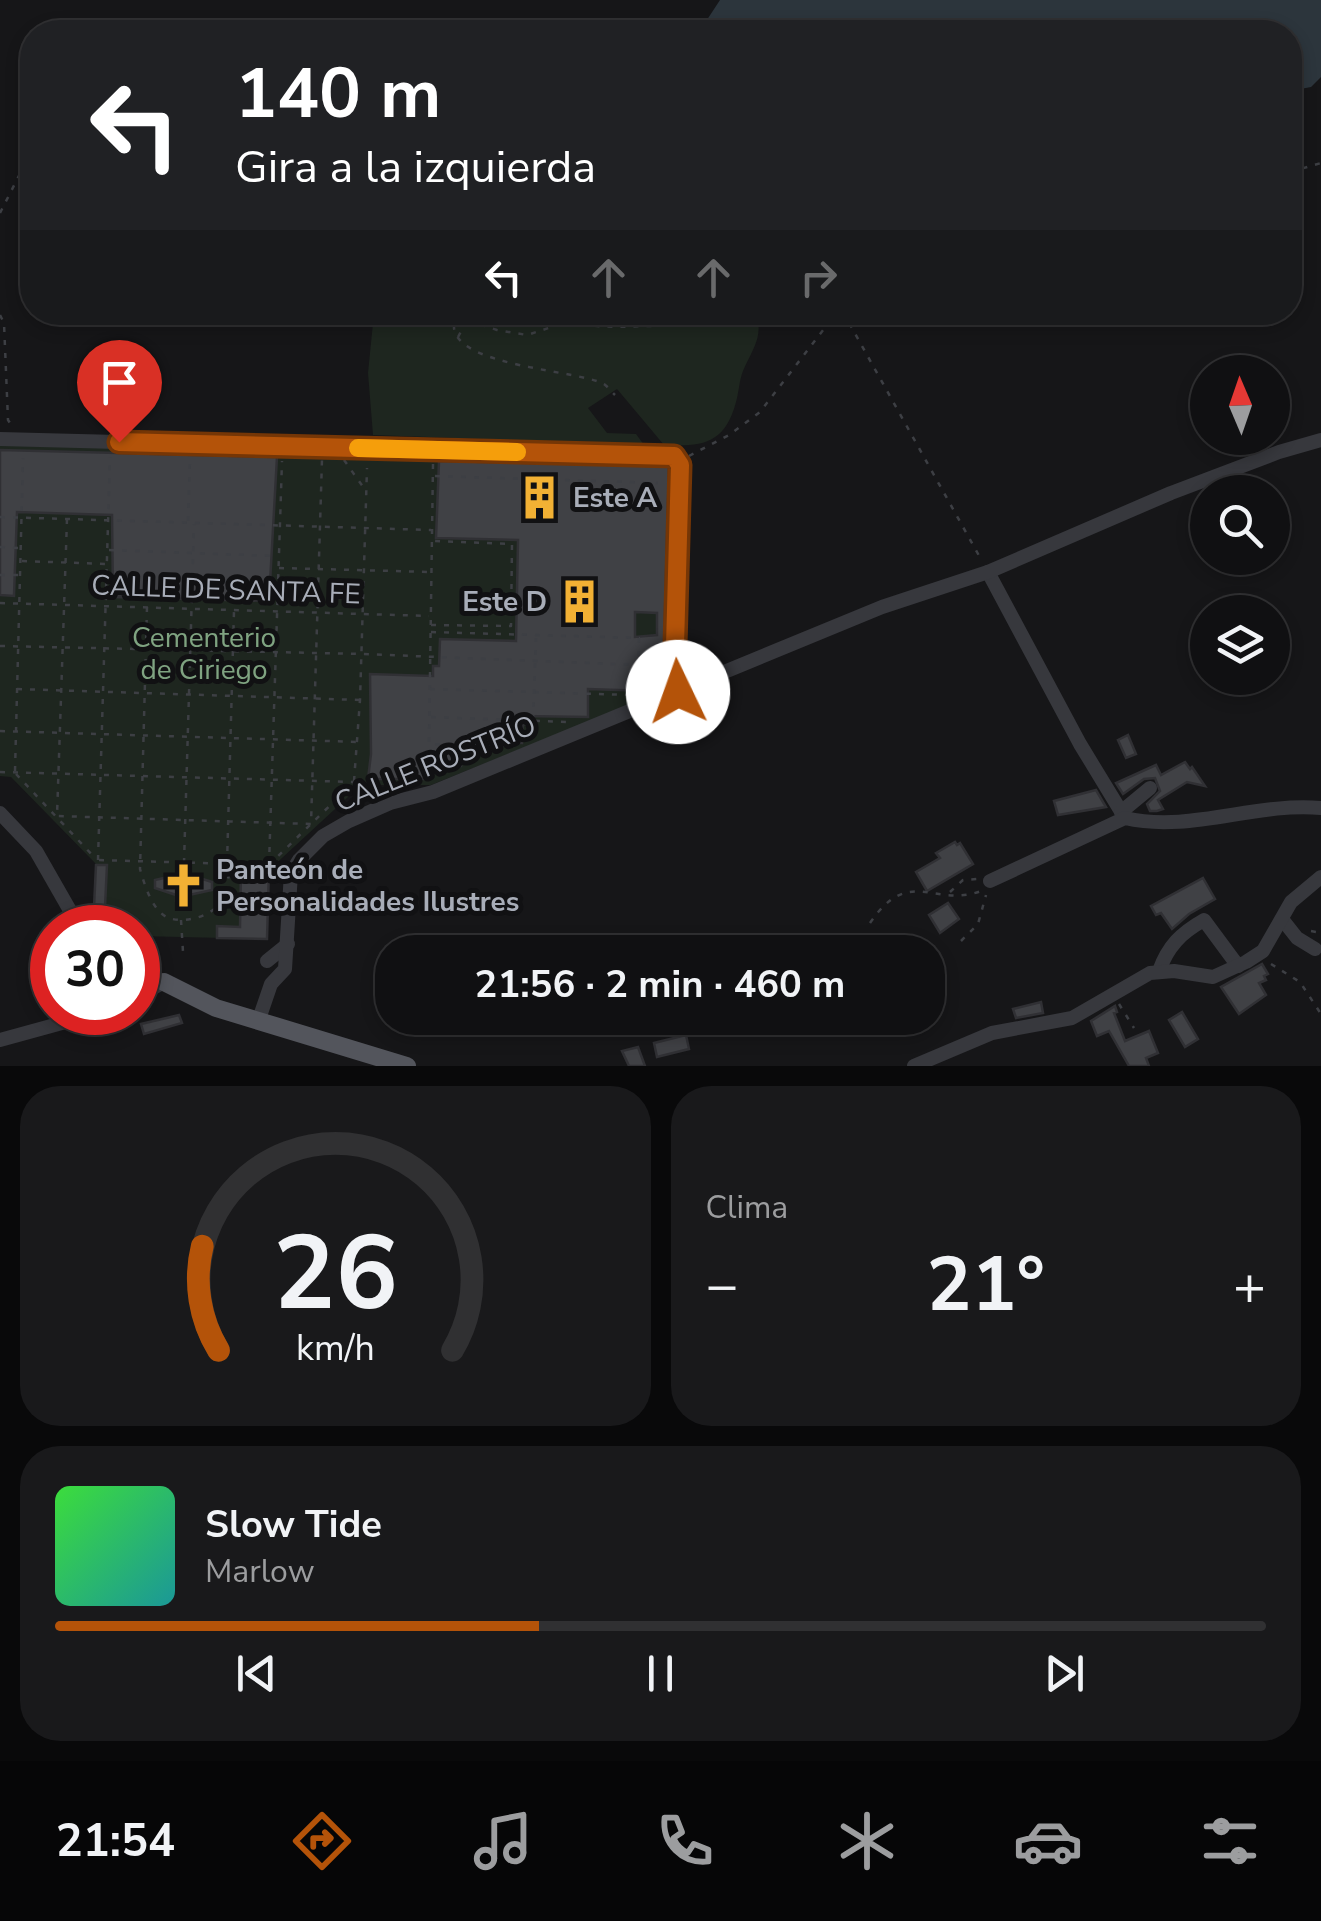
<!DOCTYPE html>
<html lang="es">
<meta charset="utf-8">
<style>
:root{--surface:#101012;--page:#19191b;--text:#f1f3f6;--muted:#9c9d9f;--line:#303032;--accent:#b45309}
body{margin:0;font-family:"Nunito Sans",sans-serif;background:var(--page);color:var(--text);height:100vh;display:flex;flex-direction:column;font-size:38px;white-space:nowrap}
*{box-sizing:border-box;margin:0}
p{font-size:32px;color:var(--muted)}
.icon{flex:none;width:55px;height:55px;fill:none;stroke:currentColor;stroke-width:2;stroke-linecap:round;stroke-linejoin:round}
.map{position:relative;height:1066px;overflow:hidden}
.drawer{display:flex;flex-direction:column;gap:20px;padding:20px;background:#09090a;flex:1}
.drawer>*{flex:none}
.top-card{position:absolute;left:20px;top:20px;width:1282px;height:305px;border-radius:40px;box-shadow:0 5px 15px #0003,0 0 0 2px var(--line);background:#202124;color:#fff;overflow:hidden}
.needle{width:65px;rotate:358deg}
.controls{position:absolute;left:1190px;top:355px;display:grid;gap:20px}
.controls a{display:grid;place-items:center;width:100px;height:100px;border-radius:50%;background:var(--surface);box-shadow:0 5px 15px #0003,0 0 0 2px var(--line);font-size:50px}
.speed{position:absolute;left:30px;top:905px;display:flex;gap:20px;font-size:50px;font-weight:700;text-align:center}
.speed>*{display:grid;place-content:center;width:130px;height:130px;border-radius:50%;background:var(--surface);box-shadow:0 5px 15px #0003,0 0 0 2px var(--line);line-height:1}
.speed .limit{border:15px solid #d22;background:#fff;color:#111}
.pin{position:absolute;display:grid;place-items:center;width:85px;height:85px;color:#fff;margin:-102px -42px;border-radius:50% 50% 50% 0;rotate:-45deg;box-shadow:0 0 10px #0007}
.pin .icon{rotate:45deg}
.me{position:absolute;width:110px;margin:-55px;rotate:357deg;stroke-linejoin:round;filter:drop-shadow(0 0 8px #0008)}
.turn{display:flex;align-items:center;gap:35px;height:210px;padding:0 50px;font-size:45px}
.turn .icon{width:130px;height:130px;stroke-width:2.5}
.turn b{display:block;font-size:70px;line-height:85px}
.lanes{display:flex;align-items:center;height:95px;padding:0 50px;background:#0003;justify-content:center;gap:50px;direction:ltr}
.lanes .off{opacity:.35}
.big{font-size:75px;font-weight:700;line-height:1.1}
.drawer .tile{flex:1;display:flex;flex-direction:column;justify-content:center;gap:15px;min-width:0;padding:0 35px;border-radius:40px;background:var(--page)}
.drawer .dial{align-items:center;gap:0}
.dial svg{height:260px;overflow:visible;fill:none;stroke:var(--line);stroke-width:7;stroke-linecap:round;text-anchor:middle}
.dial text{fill:var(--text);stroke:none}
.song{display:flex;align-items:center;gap:30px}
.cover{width:120px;height:120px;border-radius:15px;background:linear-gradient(135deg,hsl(120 70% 55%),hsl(180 70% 35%))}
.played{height:10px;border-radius:5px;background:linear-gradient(90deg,var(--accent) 40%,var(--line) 40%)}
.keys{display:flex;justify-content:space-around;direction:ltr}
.heat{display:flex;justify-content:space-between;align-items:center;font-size:55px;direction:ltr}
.drawer .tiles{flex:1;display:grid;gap:20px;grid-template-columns:1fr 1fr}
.tile:last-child{grid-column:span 2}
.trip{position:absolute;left:375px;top:935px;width:570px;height:100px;border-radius:40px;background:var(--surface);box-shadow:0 5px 15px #0003,0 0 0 2px var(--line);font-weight:700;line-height:100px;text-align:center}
.dock{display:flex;height:160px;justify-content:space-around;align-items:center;background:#060607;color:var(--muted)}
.dock .icon{width:70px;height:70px}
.dock .active{color:var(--accent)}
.dock b{font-size:45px;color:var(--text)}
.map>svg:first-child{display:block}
</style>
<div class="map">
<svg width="1321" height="1066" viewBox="0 0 1321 1066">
<rect width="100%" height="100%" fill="#161618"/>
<!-- green -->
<g fill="#1e261f">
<path d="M756,312C764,338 752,349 743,371C739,381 739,392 736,402C725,444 702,447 664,445L617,389L588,408L607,433L636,434L644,445L373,435L368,373L374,313Z"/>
<polygon points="0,442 673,463 665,691 431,785 361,785 269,870 267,939 138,936 138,928 93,927 96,864 11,777 0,776"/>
</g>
<!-- water -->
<polygon fill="#2c353c" points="720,0 1321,0 1321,77 1311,87 1290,91 1290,32 699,32"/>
<!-- building -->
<g fill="#404145" stroke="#303034" stroke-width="2.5" fill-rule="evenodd">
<polygon points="0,450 277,457 269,601 113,597 112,515 17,512 14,596 0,595"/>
<path d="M439,461L669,466L663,683L649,691L588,689V717L523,716L522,743L462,741L461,766L426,765V779H368L371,754L370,674L433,676V666H439L440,639L516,641L518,540L436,538ZM635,612L657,613V635L635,637Z"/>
<polygon points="1128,735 1136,754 1126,758 1118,740"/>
<polygon points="1185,762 1190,769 1192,767 1205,786 1187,782 1158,800 1163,809 1157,811 1150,811 1147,804 1160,791 1155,778 1144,779 1123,794 1116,783 1156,765 1161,775"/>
<polygon points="1096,790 1106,807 1058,815 1054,801"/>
<polygon points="955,842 957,845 960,843 973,864 927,891 916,872 940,858 936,853"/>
<polygon points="96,865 107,865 104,928 93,928"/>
<polygon points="178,865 190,865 190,875 212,882 212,890 189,895 189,902 183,901 176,901 176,895 155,888 155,880 177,875"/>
<polygon points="241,869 269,870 267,939 217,938 217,926 240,927"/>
<polygon points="1203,878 1215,899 1189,914 1172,929 1161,913 1156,915 1151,906"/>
<polygon points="948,903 959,919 940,933 929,915"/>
<polygon points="1262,964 1268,974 1264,976 1266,980 1259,983 1266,995 1239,1014 1221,987"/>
<polygon points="1041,1002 1043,1013 1016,1018 1013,1009"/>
<polygon points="1115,1006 1117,1012 1114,1013 1125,1041 1149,1031 1158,1053 1146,1058 1149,1066 1129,1066 1109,1031 1097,1036 1091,1021"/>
<polygon points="1182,1012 1198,1039 1185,1047 1169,1020"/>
<polygon points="179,1015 182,1023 144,1034 141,1024"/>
<polygon points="686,1035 689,1049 657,1057 654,1043"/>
<polygon points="638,1047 645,1066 629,1066 622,1051"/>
</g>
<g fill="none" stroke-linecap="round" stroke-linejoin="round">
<!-- path -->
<g stroke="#3d3f44" stroke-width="2.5" stroke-dasharray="5 8" stroke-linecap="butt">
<polyline points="653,32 664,22 677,32"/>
<polyline points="1290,172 1321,163"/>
<polyline points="0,213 32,150"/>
<path d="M457,312C456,318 454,323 454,328C459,367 578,370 604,384C608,387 611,391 615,395"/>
<polyline points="647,312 661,325"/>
<polyline points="843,312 982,561"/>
<polyline points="0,315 4,323 8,420 12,426"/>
<polyline points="456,316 497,330 527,335 561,324 615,327 686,325 694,323 703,312"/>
<polyline points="555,325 560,313 569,323"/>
<polyline points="458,337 466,322"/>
<polyline points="689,456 729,435 760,412 837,312"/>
<polyline points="344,460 366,491"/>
<polyline points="433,464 429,744 511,746"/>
<polyline points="435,476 658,483"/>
<polyline points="0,517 431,530"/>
<polyline points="67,519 57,816 311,824 322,459"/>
<polyline points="188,521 190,458"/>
<polyline points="0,547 19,548"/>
<polyline points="109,550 276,556"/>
<polyline points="22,561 107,564"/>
<polyline points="279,568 431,572"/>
<polyline points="0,575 18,575"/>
<polyline points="108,578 275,583"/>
<polyline points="0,603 429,616"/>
<path d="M147,607L140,869C144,883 150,903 161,913C175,927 210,918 220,903C227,893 228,876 231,864"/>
<polyline points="431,625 511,626 512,544 434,541"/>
<polyline points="431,632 639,638 637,693"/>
<polyline points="0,646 362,654 639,665"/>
<polyline points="17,689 360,700"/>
<polyline points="430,689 632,695"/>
<polyline points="431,717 568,722"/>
<polyline points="533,720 536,638"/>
<polyline points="526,721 526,740"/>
<polyline points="0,731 359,742"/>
<polyline points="15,771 23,458"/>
<polyline points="0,772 354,782"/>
<polyline points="16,774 96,859"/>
<polyline points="354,781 360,700 367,468"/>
<polyline points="98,860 110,457"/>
<polyline points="99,860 266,865"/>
<polyline points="184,863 194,524"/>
<polyline points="227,864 234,611"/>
<polyline points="269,865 282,461"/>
<polyline points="269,865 353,783"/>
<polyline points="950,892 963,880 977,879"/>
<polyline points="181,920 183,952"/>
<path d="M870,923C910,864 934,910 984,890"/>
<polyline points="1311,931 1321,933"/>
<polyline points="961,941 978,924 986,895"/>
<polyline points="1271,964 1300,982 1321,1014"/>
<polyline points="1119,1004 1134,1028"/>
</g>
<!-- minor -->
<g stroke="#37383d" stroke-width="14">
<polyline points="0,439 675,456 680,465 674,682 677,692"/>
<polyline points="988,572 1080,744 1125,818"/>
<polyline points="1121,812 1150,788"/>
<polyline points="0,813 36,851 80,928"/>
<path d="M990,881L1125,818C1190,833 1255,802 1321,808"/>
<polyline points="1282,919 1297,938 1315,949"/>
<polyline points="267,961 288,944"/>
<polyline points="138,967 164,982"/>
<path d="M1159,971C1168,946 1181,933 1204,920L1238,966"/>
<polyline points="138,996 164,982"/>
<polyline points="259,1019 271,984 285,969 291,873 299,860 323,836 349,821 390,803 433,792 882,607 988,572 1171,493 1279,452 1321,440"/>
<polyline points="0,1040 102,1012"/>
<polyline points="914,1066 992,1033 1072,1018 1150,973 1174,971 1213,977 1246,962 1263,951 1291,902 1321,877"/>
</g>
<!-- major -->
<polyline stroke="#53555c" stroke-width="18" points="164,982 216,1008 407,1066"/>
</g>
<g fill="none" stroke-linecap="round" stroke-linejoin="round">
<defs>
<polyline id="route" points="119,442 674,456 680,465 674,682 678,692"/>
</defs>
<!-- route casing -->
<use href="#route" stroke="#753606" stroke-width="25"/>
<!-- route -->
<use href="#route" stroke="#b45309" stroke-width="18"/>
<!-- slow -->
<polyline stroke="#f59e0b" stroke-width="18" points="358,448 517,452"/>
</g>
<!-- icons -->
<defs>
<symbol id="building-bare" viewBox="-9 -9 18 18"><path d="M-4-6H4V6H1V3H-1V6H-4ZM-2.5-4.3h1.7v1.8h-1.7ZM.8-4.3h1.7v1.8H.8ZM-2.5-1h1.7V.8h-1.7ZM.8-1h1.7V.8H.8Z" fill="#f2b134" stroke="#111113" stroke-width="2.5" paint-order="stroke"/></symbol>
<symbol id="church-bare" viewBox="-9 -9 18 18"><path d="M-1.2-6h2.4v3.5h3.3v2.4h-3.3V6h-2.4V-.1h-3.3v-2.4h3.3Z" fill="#f2b134" stroke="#111113" stroke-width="2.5" paint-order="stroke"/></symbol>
</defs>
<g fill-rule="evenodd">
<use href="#building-bare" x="508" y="466" width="63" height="63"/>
<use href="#building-bare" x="548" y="570" width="63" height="63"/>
<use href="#church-bare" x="152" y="854" width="63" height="63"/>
</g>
<g text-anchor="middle" stroke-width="10" stroke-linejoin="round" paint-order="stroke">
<!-- poi labels -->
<g font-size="28" font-weight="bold" fill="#a8adb8" stroke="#111113" text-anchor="start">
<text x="573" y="507">Este A</text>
<text x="547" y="611" text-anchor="end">Este D</text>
<text x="216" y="879">Panteón de<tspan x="216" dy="32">Personalidades Ilustres</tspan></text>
</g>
<!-- street labels -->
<g font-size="28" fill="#a8adb8" stroke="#111113">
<text transform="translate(226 589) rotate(2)" y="10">CALLE DE SANTA FE</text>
<text transform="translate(435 763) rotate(-22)" y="10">CALLE ROSTRÍO</text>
</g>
<!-- park labels -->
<g font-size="28" fill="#7fa381" stroke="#111113">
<text x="204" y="647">Cementerio<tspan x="204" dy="32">de Ciriego</tspan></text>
</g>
</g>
</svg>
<div class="controls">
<a><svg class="needle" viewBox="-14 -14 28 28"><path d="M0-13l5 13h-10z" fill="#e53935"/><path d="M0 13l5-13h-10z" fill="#9c9d9f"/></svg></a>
<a><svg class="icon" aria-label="search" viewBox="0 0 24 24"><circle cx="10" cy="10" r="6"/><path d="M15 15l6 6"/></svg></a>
<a><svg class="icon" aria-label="layers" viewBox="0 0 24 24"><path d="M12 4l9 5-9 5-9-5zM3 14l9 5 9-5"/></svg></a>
</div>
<div class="speed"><div class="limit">30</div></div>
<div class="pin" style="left:119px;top:442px;background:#d93025"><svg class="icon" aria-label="arrive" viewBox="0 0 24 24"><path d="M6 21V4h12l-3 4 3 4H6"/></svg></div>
<svg class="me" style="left:678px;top:692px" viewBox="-20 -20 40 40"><circle r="19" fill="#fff"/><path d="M0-13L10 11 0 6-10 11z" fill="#b45309"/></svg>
<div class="trip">21:56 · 2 min · 460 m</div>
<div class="top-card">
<div class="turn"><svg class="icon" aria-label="left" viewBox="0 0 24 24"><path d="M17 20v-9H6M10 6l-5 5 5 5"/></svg><div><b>140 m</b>Gira a la izquierda</div></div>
<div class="lanes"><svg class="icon" aria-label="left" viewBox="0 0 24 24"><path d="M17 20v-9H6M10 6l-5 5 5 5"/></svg><svg class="icon off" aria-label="ahead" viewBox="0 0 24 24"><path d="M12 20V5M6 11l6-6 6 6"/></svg><svg class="icon off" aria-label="ahead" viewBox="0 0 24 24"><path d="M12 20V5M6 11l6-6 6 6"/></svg><svg class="icon off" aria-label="right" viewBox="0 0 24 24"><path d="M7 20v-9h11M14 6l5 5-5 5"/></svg></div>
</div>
</div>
<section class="drawer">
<div class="tiles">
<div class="tile dial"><svg viewBox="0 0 100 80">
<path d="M14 69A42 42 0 1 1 86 69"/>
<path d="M14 69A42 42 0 0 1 9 37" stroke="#b45309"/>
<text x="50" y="56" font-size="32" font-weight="700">26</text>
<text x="50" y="72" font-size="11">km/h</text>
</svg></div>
<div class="tile"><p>Clima</p>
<div class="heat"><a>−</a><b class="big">21°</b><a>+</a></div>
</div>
<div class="tile">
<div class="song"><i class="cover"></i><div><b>Slow Tide</b><p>Marlow</p></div></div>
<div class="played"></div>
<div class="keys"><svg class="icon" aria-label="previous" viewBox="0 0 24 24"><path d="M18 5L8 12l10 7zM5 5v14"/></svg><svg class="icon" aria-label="pause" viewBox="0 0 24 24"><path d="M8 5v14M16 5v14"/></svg><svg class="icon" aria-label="next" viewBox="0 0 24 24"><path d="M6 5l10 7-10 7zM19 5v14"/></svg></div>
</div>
</div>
</section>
<nav class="dock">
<b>21:54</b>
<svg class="icon active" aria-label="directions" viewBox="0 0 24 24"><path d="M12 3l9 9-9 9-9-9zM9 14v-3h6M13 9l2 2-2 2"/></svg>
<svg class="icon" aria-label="music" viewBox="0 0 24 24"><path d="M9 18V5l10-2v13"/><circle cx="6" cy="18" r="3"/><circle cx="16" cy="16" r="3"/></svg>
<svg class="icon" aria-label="phone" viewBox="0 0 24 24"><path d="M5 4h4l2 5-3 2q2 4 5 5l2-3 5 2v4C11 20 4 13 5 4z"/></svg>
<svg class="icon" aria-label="climate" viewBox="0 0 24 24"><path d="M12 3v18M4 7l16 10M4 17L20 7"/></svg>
<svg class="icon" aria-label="car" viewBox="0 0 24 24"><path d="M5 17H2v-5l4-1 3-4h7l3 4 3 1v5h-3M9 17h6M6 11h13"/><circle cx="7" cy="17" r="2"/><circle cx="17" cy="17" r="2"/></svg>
<svg class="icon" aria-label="filters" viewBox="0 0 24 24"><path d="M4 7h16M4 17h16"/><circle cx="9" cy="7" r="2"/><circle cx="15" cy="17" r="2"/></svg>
</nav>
